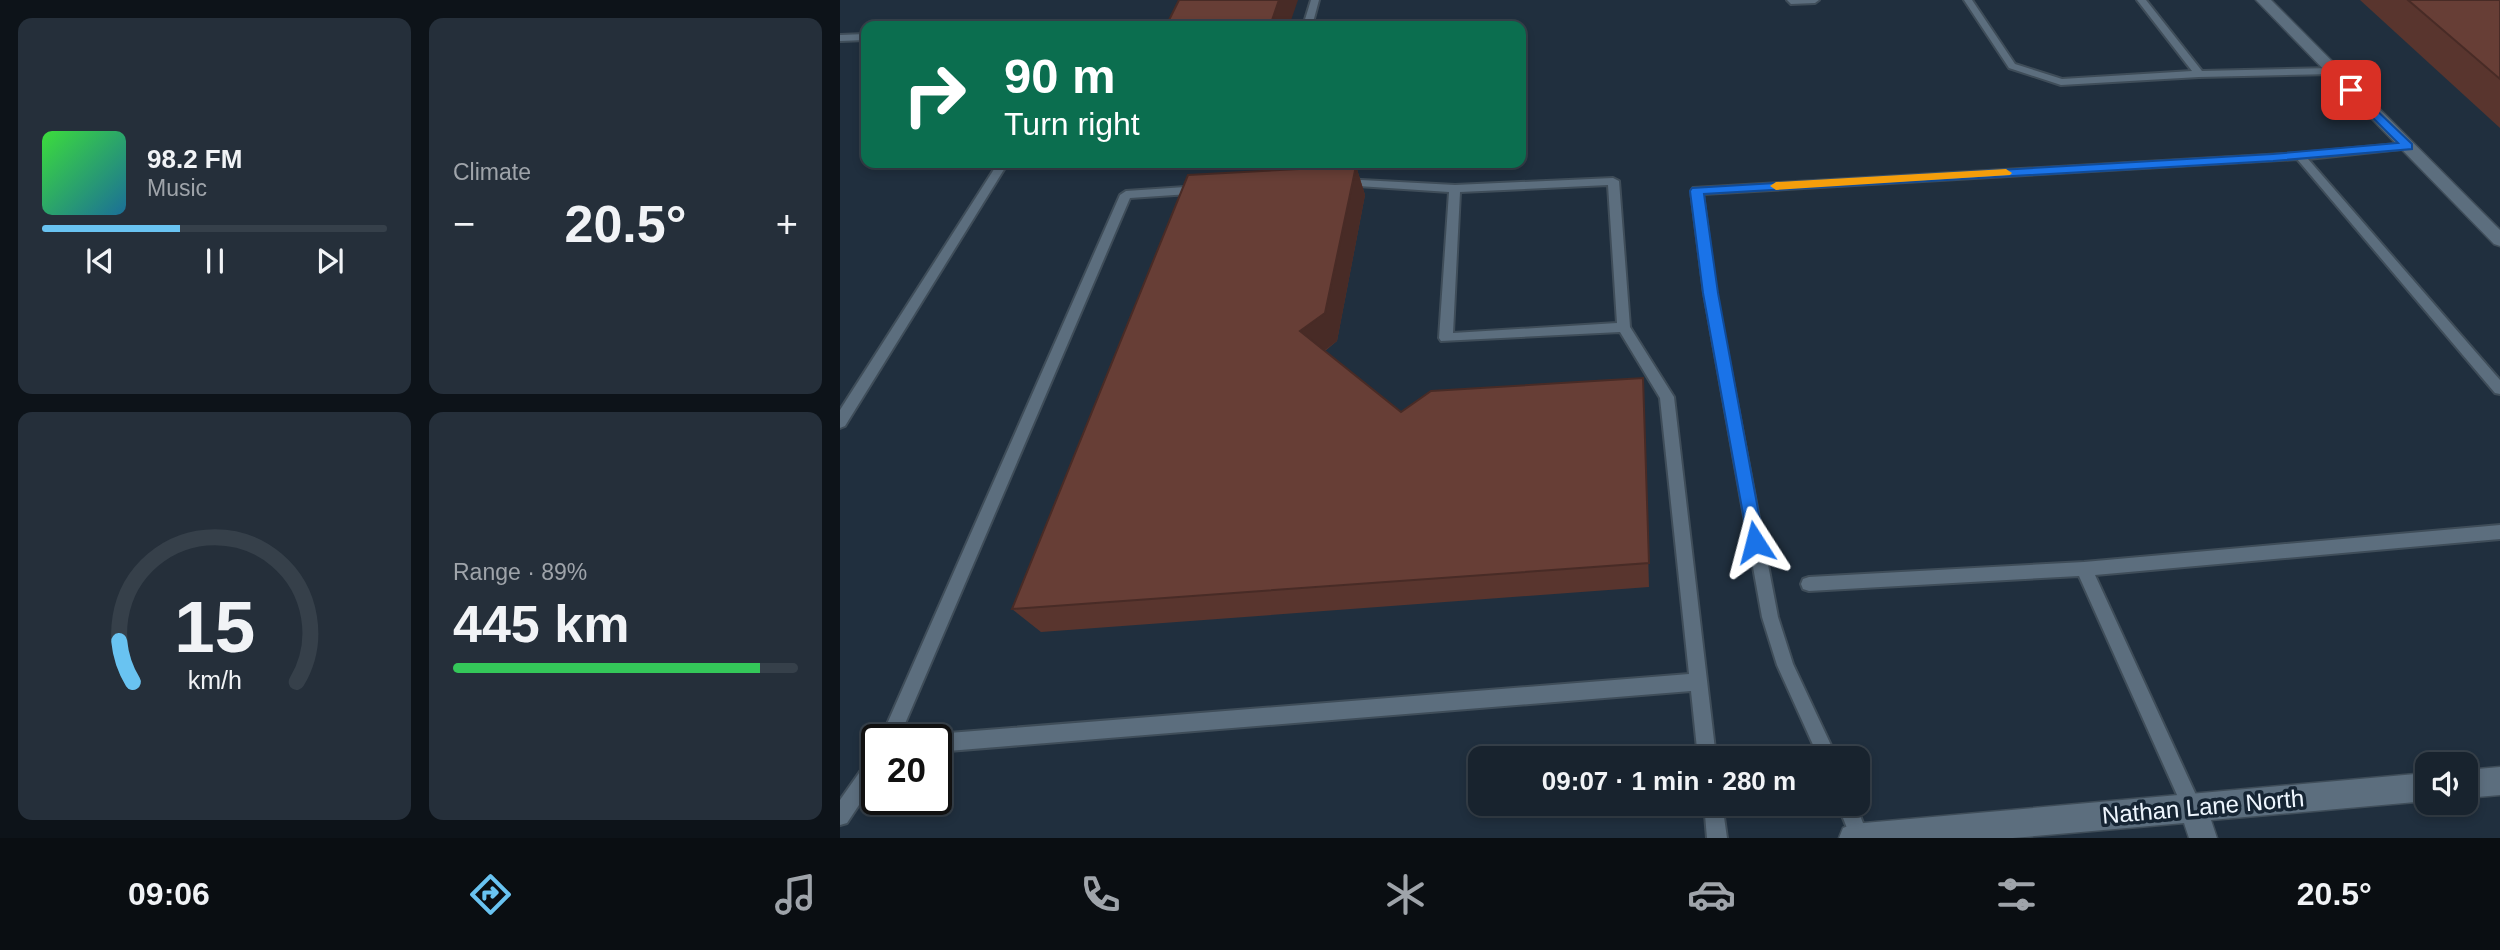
<!DOCTYPE html>
<meta charset="utf-8">
<style>
:root{--surface:#18232e;--page:#252f3a;--text:#f1f3f6;--muted:#9fa4aa;--line:#36404a;--accent:#69c3f1}
body{margin:0;font-family:Arial,sans-serif;background:var(--page);color:var(--text);height:100vh;display:flex;flex-direction:column;font-size:26px;white-space:nowrap}
*{box-sizing:border-box;margin:0}
p{font-size:23px;color:var(--muted)}
.icon{flex:none;width:38px;height:38px;fill:none;stroke:currentColor;stroke-width:2;stroke-linecap:round;stroke-linejoin:round}
.map{position:relative;flex:1;overflow:hidden}
.drawer{display:flex;flex-direction:column;gap:18px;padding:18px;background:#0d1319;width:840px}
.drawer>*{flex:none}
.hud{position:absolute;left:21px;top:21px;width:665px;height:147px;border-radius:14px;box-shadow:0 4px 10px #0003,0 0 0 2px var(--line);background:#0b6e4f;color:#fff;overflow:hidden}
.buttons{position:absolute;left:1575px;top:752px;display:grid;gap:14px}
.buttons a{display:grid;place-items:center;width:63px;height:63px;border-radius:14px;background:var(--surface);box-shadow:0 4px 10px #0003,0 0 0 2px var(--line);font-size:35px}
.speed{position:absolute;left:21px;top:724px;display:flex;gap:14px;font-size:35px;font-weight:700;text-align:center}
.speed>*{display:grid;place-content:center;width:91px;height:91px;border-radius:50%;background:var(--surface);box-shadow:0 4px 10px #0003,0 0 0 2px var(--line);line-height:1}
.speed .limit{border:4px solid #111;border-radius:10px;background:#fff;color:#111}
.pin{position:absolute;display:grid;place-items:center;width:60px;height:60px;color:#fff;margin:-30px;border-radius:14px;box-shadow:0 4px 10px #0006}
.me{position:absolute;width:77px;margin:-38px;rotate:351deg;stroke-linejoin:round;filter:drop-shadow(0 0 5px #0008)}
.turn{display:flex;align-items:center;gap:24px;height:147px;padding:0 28px;font-size:32px}
.turn .icon{width:91px;height:91px;stroke-width:2.5}
.turn b{display:block;font-size:49px;line-height:60px}
.big{font-size:52px;font-weight:700;line-height:1.1}
.drawer .tile{flex:1;display:flex;flex-direction:column;justify-content:center;gap:10px;min-width:0;padding:0 24px;border-radius:14px;background:var(--page)}
.drawer .dial{align-items:center;gap:0}
.dial svg{height:182px;overflow:visible;fill:none;stroke:var(--line);stroke-width:7;stroke-linecap:round;text-anchor:middle}
.dial text{fill:var(--text);stroke:none}
.song{display:flex;align-items:center;gap:21px}
.cover{width:84px;height:84px;border-radius:10px;background:linear-gradient(135deg,hsl(120 70% 55%),hsl(200 70% 35%))}
.played{height:7px;border-radius:4px;background:linear-gradient(90deg,var(--accent) 40%,var(--line) 40%)}
.keys{display:flex;justify-content:space-around;direction:ltr}
.heat{display:flex;justify-content:space-between;align-items:center;font-size:38px;direction:ltr}
.charge{height:10px;border-radius:5px;background:linear-gradient(90deg,#34c759 89%,var(--line) 0)}
.drawer .tiles{flex:1;display:grid;gap:18px;grid-template-columns:repeat(2,1fr)}
.trip{position:absolute;left:628px;top:746px;width:402px;height:70px;border-radius:14px;background:var(--surface);box-shadow:0 4px 10px #0003,0 0 0 2px var(--line);font-weight:700;line-height:70px;text-align:center}
.menu{display:flex;height:112px;justify-content:space-around;align-items:center;background:#0a0e12;color:var(--muted)}
.menu .icon{width:49px;height:49px}
.menu .selected{color:var(--accent)}
.menu b{font-size:32px;color:var(--text)}
main{display:flex;flex:1;min-height:0}
.map>svg:first-child{display:block}
</style>
<main>
<section class="drawer">
<div class="tiles">
<div class="tile">
<div class="song"><i class="cover"></i><div><b>98.2 FM</b><p>Music</p></div></div>
<div class="played"></div>
<div class="keys"><svg class="icon" aria-label="previous" viewBox="0 0 24 24"><path d="M18 5L8 12l10 7zM5 5v14"/></svg><svg class="icon" aria-label="pause" viewBox="0 0 24 24"><path d="M8 5v14M16 5v14"/></svg><svg class="icon" aria-label="next" viewBox="0 0 24 24"><path d="M6 5l10 7-10 7zM19 5v14"/></svg></div>
</div>
<div class="tile"><p>Climate</p>
<div class="heat"><a>−</a><b class="big">20.5°</b><a>+</a></div>
</div>
<div class="tile dial"><svg viewBox="0 0 100 80">
<path d="M14 69A42 42 0 1 1 86 69"/>
<path d="M14 69A42 42 0 0 1 8 51" stroke="#69c3f1"/>
<text x="50" y="56" font-size="32" font-weight="700">15</text>
<text x="50" y="72" font-size="11">km/h</text>
</svg></div>
<div class="tile"><p>Range · 89%</p><b class="big">445 km</b><div class="charge"></div></div>
</div>
</section>
<div class="map">
<svg width="1660" height="838" viewBox="0 0 1660 838">
<rect width="100%" height="100%" fill="#202f3e"/>
<g fill="none" stroke-linecap="round" stroke-linejoin="round">
<defs>
<g id="service">
<polygon points="471,0 479,0 472,26 463,26"/>
<polygon points="947,0 979,0 975,3 951,4"/>
<polygon points="1124,0 1132,0 1175,64 1222,79 1352,71 1297,0 1306,0 1362,71 1493,68 1498,71 1493,74 1359,77 1221,85 1169,68"/>
<polygon points="245,23 250,26 238,26 240,24"/>
<polygon points="26,34 26,40 0,41 0,35"/>
<polygon points="1567,143 1572,146 1571,148 1468,159 1660,380 1660,394 1655,393 1457,159 863,194 876,293 938,617 953,664 997,758 979,758 937,665 922,617 864,293 851,191 853,188 1460,153"/>
<polygon points="158,163 168,163 5,426 0,428 0,410"/>
<path d="M773,178L779,181L790,327L834,397L876,758H858L851,691L96,752V740H88L90,737L96,734L849,674L820,398L780,332L601,341L599,338L609,192L503,185L497,182L503,179L615,185ZM768,185L777,323L613,333L620,192Z"/>
<polygon points="360,186 366,190 364,193 290,198 58,740 40,740 280,195 286,191"/>
<polygon points="1660,525 1660,539 1255,575 1362,808 1360,815 1353,817 1346,815 1239,576 969,591 963,589 961,584 963,579 969,577 1244,562"/>
<polygon points="37,753 37,778 7,823 0,825 0,800 31,756"/>
<polygon points="864,803 882,803 887,838 867,838"/>
<polygon points="997,803 1015,803 1029,838 1011,838"/>
</g>
<g id="minor">
<polygon points="1416,0 1431,0 1660,230 1660,246 1654,244"/>
<polygon points="1660,767 1660,795 1626,798 1626,770"/>
<polygon points="1587,773 1587,801 1371,820 1377,838 1349,838 1344,823 1173,838 999,838 1003,828 1013,824"/>
</g>
</defs>
<!-- service casing -->
<use href="#service" stroke="#3f4d59" stroke-width="4"/>
<!-- minor casing -->
<use href="#minor" stroke="#3f4d59" stroke-width="3"/>
<!-- service -->
<use href="#service" fill="#5c6e7e" fill-rule="evenodd"/>
<!-- minor -->
<use href="#minor" fill="#5c6e7e" fill-rule="evenodd"/>
</g>
<!-- wall -->
<g fill="#59352e">
<polygon points="1520,0 1660,0 1660,128"/>
<polygon points="516,166 525,195 497,341 485,351 561,412 803,378 809,587 201,632 172,609"/>
</g>
<!-- shaded-wall -->
<g fill="#482b26">
<polygon points="439,0 458,0 449,26 430,26"/>
<polygon points="516,166 525,195 497,341 473,359 460,331"/>
</g>
<!-- building -->
<g fill="#673e36" stroke="#482b26" stroke-width="2">
<polygon points="339,0 439,0 430,26 326,26"/>
<polygon points="1568,0 1660,0 1660,79"/>
<polygon points="516,166 485,313 460,331 561,412 591,391 803,378 809,563 172,609 348,175"/>
</g>
<!-- route -->
<polygon fill="#1a73e8" stroke="#114b97" stroke-width="2" points="1511,86 1572,144 1572,149 1433,161 864,194 878,293 924,542 922,547 915,550 909,547 863,293 850,191 852,188 1433,154 1558,143 1507,92 1506,90"/>
<!-- slow -->
<polygon fill="#f59e0b" points="1166,169 1172,173 1170,175 936,190 930,186 936,182"/>
<g text-anchor="middle" stroke-width="7" stroke-linejoin="round" paint-order="stroke">
<!-- near-street labels -->
<g font-size="24" fill="#eef6fe" stroke="#162534">
<text transform="translate(1363 807) rotate(-5)" y="8">Nathan Lane North</text>
</g>
</g>
</svg>
<div class="buttons">
<a><svg class="icon" aria-label="sound" viewBox="0 0 24 24"><path d="M4 9h4l5-4v14l-5-4H4zM17 9q2 3 0 6"/></svg></a>
</div>
<div class="speed"><div class="limit">20</div></div>
<div class="pin" style="left:1511px;top:90px;background:#d93025"><svg class="icon" aria-label="arrive" viewBox="0 0 24 24"><path d="M6 21V4h12l-3 4 3 4H6"/></svg></div>
<svg class="me" style="left:915px;top:542px" viewBox="-20 -20 40 40"><path d="M0-17L14 15 0 8-14 15z" fill="#1a73e8" stroke="#fff" stroke-width="4"/></svg>
<div class="trip">09:07 · 1 min · 280 m</div>
<div class="hud">
<div class="turn"><svg class="icon" aria-label="right" viewBox="0 0 24 24"><path d="M7 20v-9h11M14 6l5 5-5 5"/></svg><div><b>90 m</b>Turn right</div></div>
</div>
</div>
</main>
<nav class="menu">
<b>09:06</b>
<svg class="icon selected" aria-label="directions" viewBox="0 0 24 24"><path d="M12 3l9 9-9 9-9-9zM9 14v-3h6M13 9l2 2-2 2"/></svg>
<svg class="icon" aria-label="music" viewBox="0 0 24 24"><path d="M9 18V5l10-2v13"/><circle cx="6" cy="18" r="3"/><circle cx="16" cy="16" r="3"/></svg>
<svg class="icon" aria-label="phone" viewBox="0 0 24 24"><path d="M5 4h4l2 5-3 2q2 4 5 5l2-3 5 2v4C11 20 4 13 5 4z"/></svg>
<svg class="icon" aria-label="climate" viewBox="0 0 24 24"><path d="M12 3v18M4 7l16 10M4 17L20 7"/></svg>
<svg class="icon" aria-label="car" viewBox="0 0 24 24"><path d="M5 17H2v-5l4-1 3-4h7l3 4 3 1v5h-3M9 17h6M6 11h13"/><circle cx="7" cy="17" r="2"/><circle cx="17" cy="17" r="2"/></svg>
<svg class="icon" aria-label="filters" viewBox="0 0 24 24"><path d="M4 7h16M4 17h16"/><circle cx="9" cy="7" r="2"/><circle cx="15" cy="17" r="2"/></svg>
<b>20.5°</b>
</nav>
